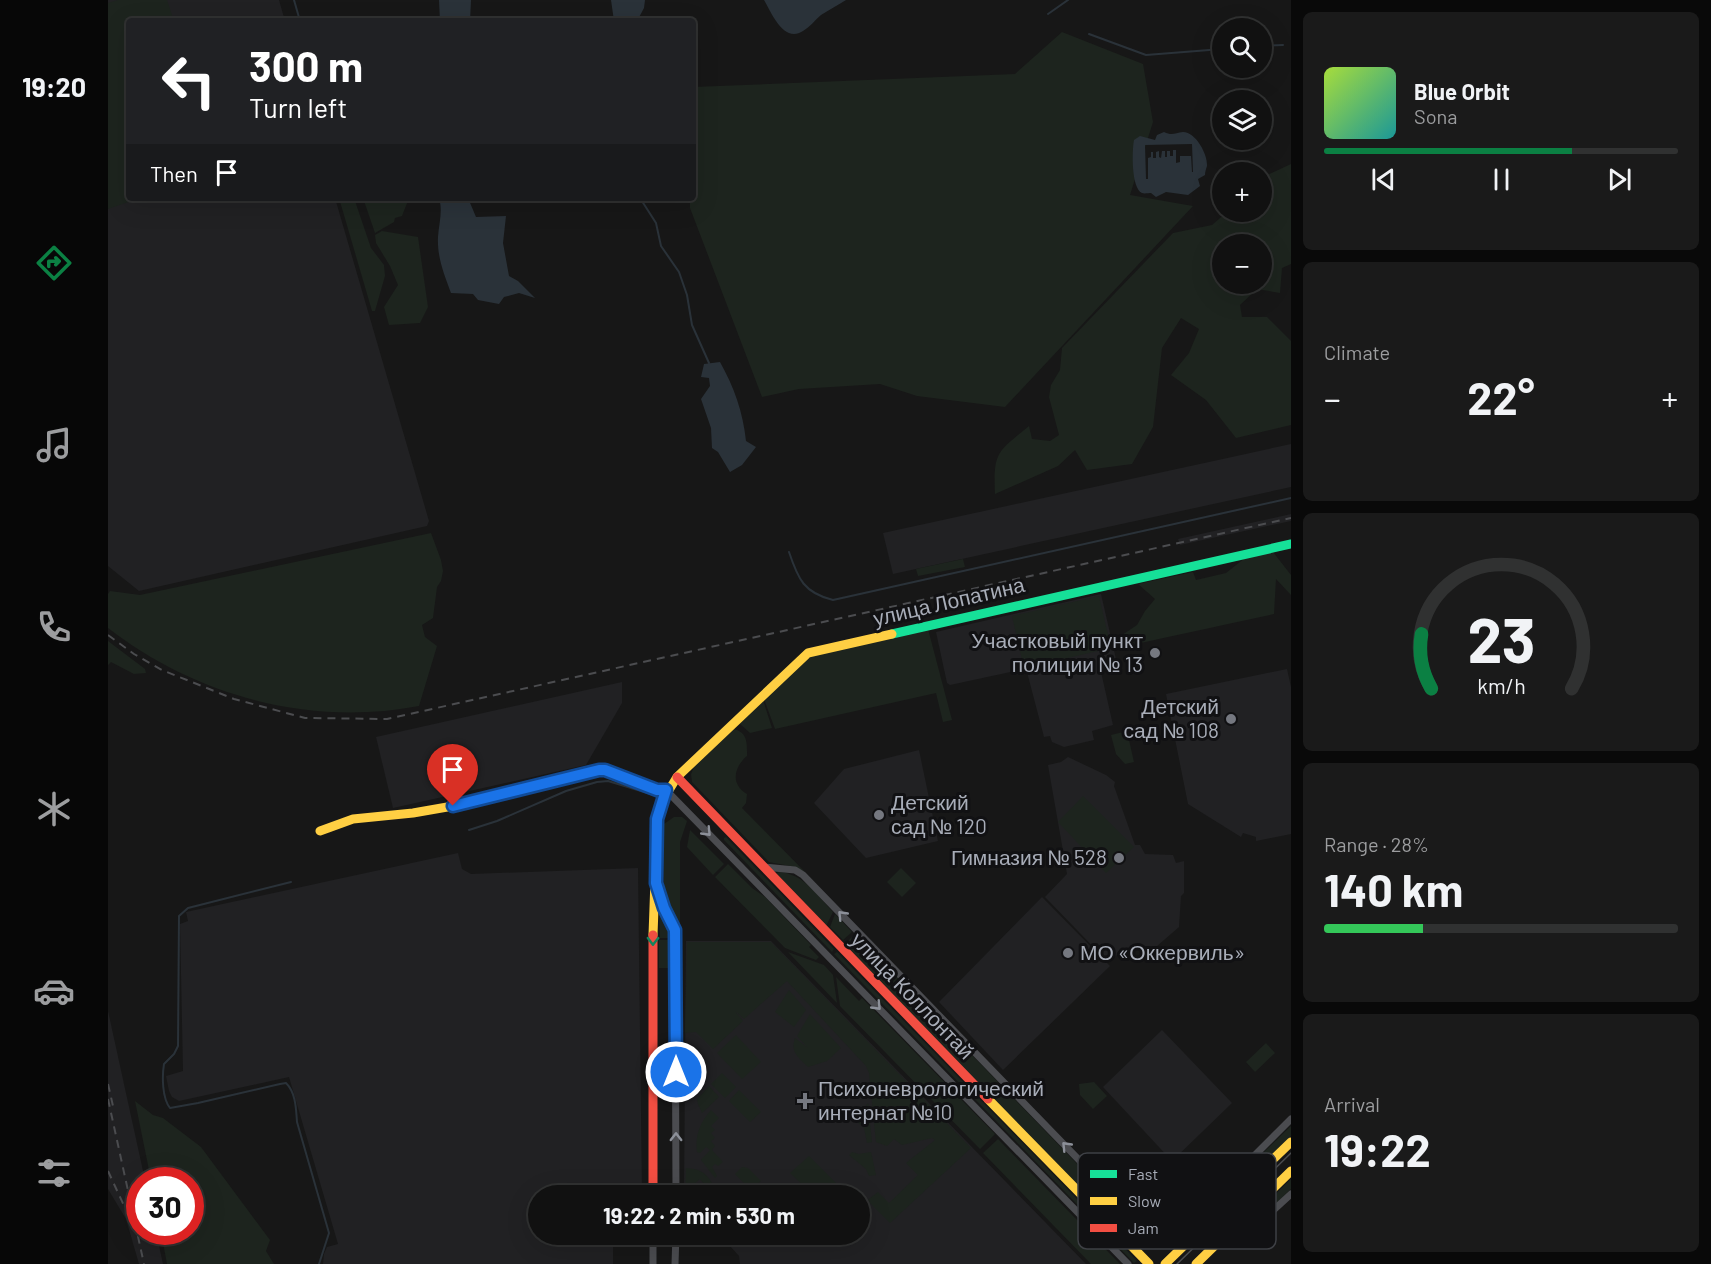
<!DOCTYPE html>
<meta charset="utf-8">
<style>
:root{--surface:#111;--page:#1a1a1a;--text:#f1f3f6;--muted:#9c9d9f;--line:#303131;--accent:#0b8043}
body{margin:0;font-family:Barlow,sans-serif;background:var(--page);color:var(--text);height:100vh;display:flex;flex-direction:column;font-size:22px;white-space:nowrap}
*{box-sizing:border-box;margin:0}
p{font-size:20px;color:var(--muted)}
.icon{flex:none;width:33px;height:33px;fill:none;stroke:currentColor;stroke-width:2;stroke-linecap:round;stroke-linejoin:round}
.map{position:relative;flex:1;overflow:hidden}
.side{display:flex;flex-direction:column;gap:12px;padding:12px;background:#090909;width:420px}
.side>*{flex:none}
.hud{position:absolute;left:18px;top:18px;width:570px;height:183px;border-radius:6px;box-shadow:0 6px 24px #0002,0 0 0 2px var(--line);background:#202124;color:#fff;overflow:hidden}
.controls{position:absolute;left:1104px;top:18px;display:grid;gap:12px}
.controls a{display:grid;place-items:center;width:60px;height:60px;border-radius:50%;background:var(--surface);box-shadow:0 6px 24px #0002,0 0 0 2px var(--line);font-size:30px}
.speed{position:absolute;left:18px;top:1167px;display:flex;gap:12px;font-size:30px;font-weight:700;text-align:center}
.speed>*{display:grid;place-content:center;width:78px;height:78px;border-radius:50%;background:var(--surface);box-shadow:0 6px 24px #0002,0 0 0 2px var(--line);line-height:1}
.speed .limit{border:9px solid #d22;background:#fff;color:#111}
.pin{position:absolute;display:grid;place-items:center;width:51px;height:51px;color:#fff;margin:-62px -26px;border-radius:50% 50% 50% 0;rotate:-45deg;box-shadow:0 0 6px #0007}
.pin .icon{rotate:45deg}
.me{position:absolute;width:66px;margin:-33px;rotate:0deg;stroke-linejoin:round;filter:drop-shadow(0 0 4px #0008)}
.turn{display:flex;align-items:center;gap:21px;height:126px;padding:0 24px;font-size:27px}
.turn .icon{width:78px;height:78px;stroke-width:2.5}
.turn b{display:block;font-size:42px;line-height:51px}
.then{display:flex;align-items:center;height:57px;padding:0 24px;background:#0003;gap:12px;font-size:22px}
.big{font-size:45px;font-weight:700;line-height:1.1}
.side .card{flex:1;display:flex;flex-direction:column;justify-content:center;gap:9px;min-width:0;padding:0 21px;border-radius:9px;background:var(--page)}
.side .dial{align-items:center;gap:0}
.dial svg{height:156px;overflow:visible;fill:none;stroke:var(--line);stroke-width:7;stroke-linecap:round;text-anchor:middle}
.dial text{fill:var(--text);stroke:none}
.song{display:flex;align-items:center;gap:18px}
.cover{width:72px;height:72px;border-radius:9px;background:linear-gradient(135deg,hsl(80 70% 55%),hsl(180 70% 35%))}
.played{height:6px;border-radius:3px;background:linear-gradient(90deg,var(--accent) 70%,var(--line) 70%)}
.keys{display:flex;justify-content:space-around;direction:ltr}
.heat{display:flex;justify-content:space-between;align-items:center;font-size:33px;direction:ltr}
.charge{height:9px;border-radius:4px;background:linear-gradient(90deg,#34c759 28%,var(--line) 0)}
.trip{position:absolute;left:420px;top:1185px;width:342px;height:60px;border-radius:30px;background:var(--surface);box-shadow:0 6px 24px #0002,0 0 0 2px var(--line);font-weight:700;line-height:60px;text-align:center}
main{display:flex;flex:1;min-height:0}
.tab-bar{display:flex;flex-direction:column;width:108px;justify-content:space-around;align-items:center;background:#070707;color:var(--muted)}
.tab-bar .icon{width:42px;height:42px}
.tab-bar .selected{color:var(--accent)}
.tab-bar b{font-size:27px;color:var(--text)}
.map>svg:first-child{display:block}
</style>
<main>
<nav class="tab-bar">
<b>19:20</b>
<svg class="icon selected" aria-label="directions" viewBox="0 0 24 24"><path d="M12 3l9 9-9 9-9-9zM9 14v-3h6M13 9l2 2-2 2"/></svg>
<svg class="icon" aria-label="music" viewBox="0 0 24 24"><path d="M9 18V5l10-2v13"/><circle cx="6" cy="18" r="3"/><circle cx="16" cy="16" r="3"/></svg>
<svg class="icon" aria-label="phone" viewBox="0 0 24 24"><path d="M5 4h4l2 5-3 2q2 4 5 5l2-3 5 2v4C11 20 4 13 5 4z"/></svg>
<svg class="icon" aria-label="climate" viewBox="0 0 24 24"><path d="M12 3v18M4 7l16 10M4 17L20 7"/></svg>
<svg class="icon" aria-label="car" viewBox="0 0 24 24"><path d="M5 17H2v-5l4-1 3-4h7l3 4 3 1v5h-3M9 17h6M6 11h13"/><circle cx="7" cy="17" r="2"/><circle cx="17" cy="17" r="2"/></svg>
<svg class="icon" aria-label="filters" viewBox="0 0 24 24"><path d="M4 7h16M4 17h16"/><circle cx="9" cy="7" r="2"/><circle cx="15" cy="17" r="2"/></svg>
</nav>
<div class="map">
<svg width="1183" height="1264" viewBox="0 0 1183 1264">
<rect width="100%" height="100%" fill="#171717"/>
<!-- built -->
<g fill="#212123">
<polygon points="0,0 171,0 177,21 21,21 21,198 227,198 321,521 319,526 31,591 0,566"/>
<polygon points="1183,444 1183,487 785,574 775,533"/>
<polygon points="1183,514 1183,521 1072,545 1070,539"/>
<polygon points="993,594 1008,659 991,663 1005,725 984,731 986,740 956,747 944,742 942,736 936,737 919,672 908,675 907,671 842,685 839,683 828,632"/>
<polygon points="1179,669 1183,687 1183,834 1148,841 1148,837 1135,833 1133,837 1080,804 1058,694"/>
<polygon points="514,682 514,703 478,765 285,808 268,737"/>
<polygon points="811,750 830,841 758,858 706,803 736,769"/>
<polygon points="960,757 998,775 1007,782 1006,786 1027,845 1032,845 1037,854 1065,855 1068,863 1076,861 1076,893 1073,896 1071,927 1049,946 1018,948 1000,962 937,897 959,874 940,765 953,762"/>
<polygon points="350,853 354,869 363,874 530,868 534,1195 430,1196 430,1234 505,1235 505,1264 215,1264 216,1254 219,1247 230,1244 181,1077 71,1101 64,1097 61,1091 58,1076 75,1071 72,924 80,921 78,912"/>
<polygon points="934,897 1002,966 895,1070 831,1002"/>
<polygon points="578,941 663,941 978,1264 632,1264 631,1256 612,1235 752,1234 752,1196 576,1196"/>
<polygon points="0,1011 37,1180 32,1180 32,1232 48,1232 55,1264 31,1264 18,1219 0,1189"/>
<polygon points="1054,1030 1124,1103 1064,1161 995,1087"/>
</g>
<!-- green -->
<g fill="#1d241e" fill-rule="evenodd">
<polygon points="10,0 59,0 66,21 21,21 21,198 32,198 0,209 0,3"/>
<polygon points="954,32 1035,64 1045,122 1022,195 1085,206 897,407 809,396 772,384 691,389 654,397 582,208 582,198 585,198 585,87 907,74"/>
<path d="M1183,164V264L1174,268L1172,293L1149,289L1132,305L1134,317H1159L1183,341V425L1128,438L1098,400L1063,375L1081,353L1091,329L1073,318L1054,348L1045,427L1024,464L979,470L967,450L950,466L887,494C885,451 890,452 921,426L924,439L942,441L951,435L941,397L943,385L952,370L954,348L1065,233L1104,225L1119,212H1154V180L1159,175ZM1114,244H1154V284H1114Z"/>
<polygon points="231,198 246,198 263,248 276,265 277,276 267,311 264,311"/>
<polygon points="255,198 301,198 294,216 287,218 286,222 267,233"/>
<polygon points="274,231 310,237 320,307 312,323 281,325 276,307 290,285 282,266 268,243 267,235"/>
<path d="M323,533L333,560L335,571L333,581L329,587L325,618L314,625L317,637L329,646L311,706C202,727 88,696 0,628V594L2,591L32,595Z"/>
<polygon points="1165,552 1183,575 1183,595 1168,579 1166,614 1014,647 1011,637 1029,625 1037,611 1047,599 1030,584 1085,572 1088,580 1118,573 1137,558"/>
<polygon points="855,559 857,567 810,576 808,569"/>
<polygon points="991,596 1003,648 916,668 904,616"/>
<polygon points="820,629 844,720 835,722 828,693 667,729 656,699 696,660 704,656"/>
<polygon points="0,641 37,669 38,673 26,674 3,662 0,665"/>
<polygon points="655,700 664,728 642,733 631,723"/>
<path d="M626,729C640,733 639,743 639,756C626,767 622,784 639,794L638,803L634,808L697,872L687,867L661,862L584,782L583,774L586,767Z"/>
<polygon points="1019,731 1026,762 1017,764 1008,754 1003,735"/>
<polygon points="975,796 1026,847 998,873 950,822"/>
<polygon points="566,817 574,817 579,821 572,842 572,933 559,906 556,892 556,824"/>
<polygon points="582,830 616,864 605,875 579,847"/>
<polygon points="618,837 726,949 724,952 616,840 616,838"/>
<polygon points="620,864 644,888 657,897 703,945 701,947 711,957 708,960 677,948 607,877"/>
<polygon points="793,868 808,883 794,897 779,882"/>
<path d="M671,872C696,874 708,894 725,912L718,926L669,876V873Z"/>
<polygon points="553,911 559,919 565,938 552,938 551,912"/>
<polygon points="727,914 744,932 735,940 722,927"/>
<polygon points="747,934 1003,1199 1002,1216 999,1216 736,945"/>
<rect x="551" y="940" width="14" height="28"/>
<polygon points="579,942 663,942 863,1148 782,1223 760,1201 761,1199 770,1192 781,1203 810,1175 798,1163 827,1140 824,1138 794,1145 786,1139 779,1146 768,1142 761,1073 758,1066 679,981 636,1019 627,1011 635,1021 605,1049 588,1032 577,1033"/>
<polygon points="680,952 716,965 725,975 729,1003"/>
<polygon points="729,952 1029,1261 1026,1263 726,954"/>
<polygon points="728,977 751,1001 754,998 887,1134 872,1149 732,1006"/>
<polygon points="681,990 698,1010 686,1027 667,1012"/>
<path d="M702,1014L733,1048L719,1061L700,1067C690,1057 682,1052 687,1038L700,1048L689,1036Z"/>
<polygon points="628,1035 653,1062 634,1079 609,1053"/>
<polygon points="1158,1043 1167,1053 1147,1072 1138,1062"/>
<polygon points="614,1073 628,1087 617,1098 603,1084"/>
<polygon points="986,1082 999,1096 985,1109 972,1095 971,1084"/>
<polygon points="601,1086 611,1097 594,1113 590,1104 589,1099"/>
<polygon points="631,1090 653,1112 642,1122 621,1101"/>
<polygon points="27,1101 45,1115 55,1118 93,1147 162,1240 158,1251 166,1264 59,1264 53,1232 82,1232 82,1180 43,1180"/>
<polygon points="760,1103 764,1142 759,1143 756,1128 747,1120"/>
<path d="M603,1110L611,1118L603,1126L607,1130L603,1133L607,1138L603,1141L607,1146L604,1150L615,1162L610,1166L607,1164L604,1167L609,1176L607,1178L593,1160L602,1150L598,1147L592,1153L589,1152C587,1134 592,1123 603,1110Z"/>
<polygon points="1183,1126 1183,1136 1126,1192 1123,1192 1126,1181"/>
<polygon points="890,1139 1012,1264 983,1264 875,1153"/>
<polygon points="744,1152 751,1154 763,1152 768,1175 761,1176 758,1169 741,1155"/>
<polygon points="701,1156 740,1195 705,1195 682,1173"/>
<polygon points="634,1167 640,1168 653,1181 645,1188 643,1187 641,1188 627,1174"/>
<path d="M578,1168C590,1169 597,1171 604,1183L600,1189L592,1179L585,1185L593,1195H577Z"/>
<polygon points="1183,1179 1183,1189 1158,1213 1147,1217 1147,1214"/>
</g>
<!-- water -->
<g fill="#2a3239" fill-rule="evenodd">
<polygon points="331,0 363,0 362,21 332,21"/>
<polygon points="503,0 537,0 536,8 529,21 506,21"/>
<path d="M656,0H738C730,5 721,10 713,15C707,20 702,27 695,31C676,44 663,12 656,0Z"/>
<path d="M1056,132C1064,136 1067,133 1075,132C1088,132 1100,155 1099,166C1098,169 1097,172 1097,175L1090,179L1092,186L1080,195L1058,192L1048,197L1043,193C1041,193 1036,194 1034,193C1023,188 1024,150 1026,140L1032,136L1047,140L1049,135ZM1084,144L1085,172H1084L1083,156H1072V162L1068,163V150H1065V156H1062V151H1059V157H1057V151H1054L1053,158L1051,157V151L1048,152V158H1045V152H1043V157L1040,158V179H1038L1037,145Z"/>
<path d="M331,198H360L368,217L398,216L395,243L401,276L410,281L427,298L411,293L396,297L391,304L370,300L365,294L343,293C336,274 329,257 330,237C331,223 335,211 331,198Z"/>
<path d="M612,362C626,387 635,412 638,441L648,447L634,465L622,472L610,452L604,448L603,428L593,399L602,386L601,378L593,377L596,364Z"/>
</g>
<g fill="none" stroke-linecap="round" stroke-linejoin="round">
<!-- stream -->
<g stroke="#2a3239" stroke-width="2">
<polyline points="186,0 192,21"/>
<polyline points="940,14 960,0"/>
<polyline points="981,34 1038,55 1114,49"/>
<polyline points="1154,46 1175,45"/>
<polyline points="532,198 548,223 553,246 571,272 579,295 584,325 601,363"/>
<path d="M681,552C690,579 696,593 725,600L1183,498"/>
<polyline points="361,830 389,821 458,791 489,782 500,781 546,795"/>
<path d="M183,882L80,908L71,916L70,1046L66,1054L56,1064C54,1076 54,1098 62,1108L90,1103L172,1084L178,1083C188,1093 188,1109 189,1122L221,1233L211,1264"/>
</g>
<!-- street -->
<g stroke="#4b4c50" stroke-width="7">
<polyline points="558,790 1020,1264"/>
<polyline points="656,867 687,870 695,875 1003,1193 1006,1200 1004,1227"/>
<path d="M549,887C555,904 566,921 567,939L568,1196"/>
<polyline points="1112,1209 1122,1180 1183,1119"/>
<polyline points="1128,1227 1159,1216 1183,1194"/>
<polyline points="545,1264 545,1234"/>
<polyline points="567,1264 568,1234"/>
</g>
<!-- fast -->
<polyline stroke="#16e098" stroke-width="9" points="784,634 1183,544"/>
<!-- slow -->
<g stroke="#ffcf43" stroke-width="9">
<polyline points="212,831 245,819 305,813 345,806 491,769 549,790 558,790"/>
<polyline points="545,935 549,825 555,800 569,777 700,653 784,634"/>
<polyline points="880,1099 1041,1264"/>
<polyline points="1057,1264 1183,1142"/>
<polyline points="1088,1264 1183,1171"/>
</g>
<!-- jam -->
<g stroke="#f24e42" stroke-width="9">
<polyline points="569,777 880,1099"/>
<polyline points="545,1196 545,935"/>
</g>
<!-- tram -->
<polyline stroke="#4b4c4f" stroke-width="1.5" points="1069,1264 1183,1153"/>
<!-- rail -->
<g stroke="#4b4c4f" stroke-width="2" stroke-dasharray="8 6" stroke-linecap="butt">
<polyline points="0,635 26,654 54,670 126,699 197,718 279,719 1183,518"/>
<polyline points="0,1084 5,1106"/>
<polyline points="0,1099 36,1264"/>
<polyline points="0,1171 18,1210"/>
</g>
</g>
<!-- one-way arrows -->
<defs><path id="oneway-chevron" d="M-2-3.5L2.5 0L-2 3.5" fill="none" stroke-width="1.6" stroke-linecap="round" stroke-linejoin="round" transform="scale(1.5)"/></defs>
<g stroke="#8c9099">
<use href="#oneway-chevron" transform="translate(599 832) rotate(46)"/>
<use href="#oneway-chevron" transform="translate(734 915) rotate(-134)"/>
<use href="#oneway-chevron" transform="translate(769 1006) rotate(46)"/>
<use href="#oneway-chevron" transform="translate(568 1137) rotate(-90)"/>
<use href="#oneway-chevron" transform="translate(958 1146) rotate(-134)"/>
</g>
<use stroke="#14835c" href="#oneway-chevron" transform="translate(545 941) rotate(91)"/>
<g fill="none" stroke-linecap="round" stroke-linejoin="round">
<defs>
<polyline id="route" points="345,806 491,770 497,770 549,790 558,790 549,819 548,883 556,908 567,930 568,1072"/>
</defs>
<!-- route casing -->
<use href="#route" stroke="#114b97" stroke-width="15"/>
<!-- route -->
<use href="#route" stroke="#1a73e8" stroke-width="10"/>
</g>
<!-- markers -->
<g fill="#757880" stroke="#111113" stroke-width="2">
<circle cx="1047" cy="653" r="6"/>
<circle cx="1123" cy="719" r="6"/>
<circle cx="771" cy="815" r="6"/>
<circle cx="1011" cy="858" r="6"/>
<circle cx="960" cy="953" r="6"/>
<path d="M694 1092h6v6h6v6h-6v6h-6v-6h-6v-6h6z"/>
</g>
<g text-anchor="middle" stroke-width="6" stroke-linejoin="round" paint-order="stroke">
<!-- street labels -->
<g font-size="21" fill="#a8adb8" stroke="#111113">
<text transform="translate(841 602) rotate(-13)" y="7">улица Лопатина</text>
<text transform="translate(804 996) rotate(46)" y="7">улица Коллонтай</text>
</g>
<!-- poi labels -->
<g font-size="21" fill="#a8adb8" stroke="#111113" text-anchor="end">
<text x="1035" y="648">Участковый пункт<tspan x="1035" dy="24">полиции № 13</tspan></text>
<text x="1111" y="714">Детский<tspan x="1111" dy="24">сад № 108</tspan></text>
<text x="783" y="810" text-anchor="start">Детский<tspan x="783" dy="24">сад № 120</tspan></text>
<text x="999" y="865">Гимназия № 528</text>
<text x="972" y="960" text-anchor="start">МО «Оккервиль»</text>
<text x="710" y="1096" text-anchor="start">Психоневрологический<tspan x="710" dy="24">интернат №10</tspan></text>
</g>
</g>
<!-- legend -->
<rect x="970" y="1153" width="198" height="96" rx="9" fill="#111113" stroke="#3e4045" stroke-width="1.5"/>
<rect x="982" y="1170" width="27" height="8" fill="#16e098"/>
<rect x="982" y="1197" width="27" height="8" fill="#ffcf43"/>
<rect x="982" y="1224" width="27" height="8" fill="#f24e42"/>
<g font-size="16" fill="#a8adb8">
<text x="1020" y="1180">Fast</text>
<text x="1020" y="1207">Slow</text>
<text x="1020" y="1234">Jam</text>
</g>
</svg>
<div class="controls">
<a><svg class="icon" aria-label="search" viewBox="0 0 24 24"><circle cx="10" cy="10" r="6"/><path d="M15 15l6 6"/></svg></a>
<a><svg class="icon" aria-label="layers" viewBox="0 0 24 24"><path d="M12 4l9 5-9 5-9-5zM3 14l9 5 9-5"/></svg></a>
<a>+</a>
<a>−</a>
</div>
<div class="speed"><div class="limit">30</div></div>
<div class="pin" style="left:345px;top:806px;background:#d93025"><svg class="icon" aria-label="arrive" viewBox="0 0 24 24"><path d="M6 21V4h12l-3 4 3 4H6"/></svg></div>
<svg class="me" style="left:568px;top:1072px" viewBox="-20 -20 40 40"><circle r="17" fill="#1a73e8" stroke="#fff" stroke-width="3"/><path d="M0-11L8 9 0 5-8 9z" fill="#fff"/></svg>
<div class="trip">19:22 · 2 min · 530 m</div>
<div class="hud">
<div class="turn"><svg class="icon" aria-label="left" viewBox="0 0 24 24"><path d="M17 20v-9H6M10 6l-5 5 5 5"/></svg><div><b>300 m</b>Turn left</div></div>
<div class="then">Then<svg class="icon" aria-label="arrive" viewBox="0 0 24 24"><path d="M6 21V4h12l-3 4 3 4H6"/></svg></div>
</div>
</div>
<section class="side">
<div class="card">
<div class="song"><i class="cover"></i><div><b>Blue Orbit</b><p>Sona</p></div></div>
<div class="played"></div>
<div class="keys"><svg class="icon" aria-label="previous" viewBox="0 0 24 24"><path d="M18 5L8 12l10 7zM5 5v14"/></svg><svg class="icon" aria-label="pause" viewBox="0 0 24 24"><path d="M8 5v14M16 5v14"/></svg><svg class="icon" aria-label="next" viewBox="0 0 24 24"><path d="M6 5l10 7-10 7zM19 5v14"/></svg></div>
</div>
<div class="card"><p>Climate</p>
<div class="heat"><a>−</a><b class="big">22°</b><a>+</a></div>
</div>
<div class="card dial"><svg viewBox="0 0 100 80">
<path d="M14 69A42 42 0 1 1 86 69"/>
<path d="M14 69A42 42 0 0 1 9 41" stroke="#0b8043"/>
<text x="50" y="56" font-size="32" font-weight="700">23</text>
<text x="50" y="72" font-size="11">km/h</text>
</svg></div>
<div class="card"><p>Range · 28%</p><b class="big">140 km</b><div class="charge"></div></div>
<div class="card"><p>Arrival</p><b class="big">19:22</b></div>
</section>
</main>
